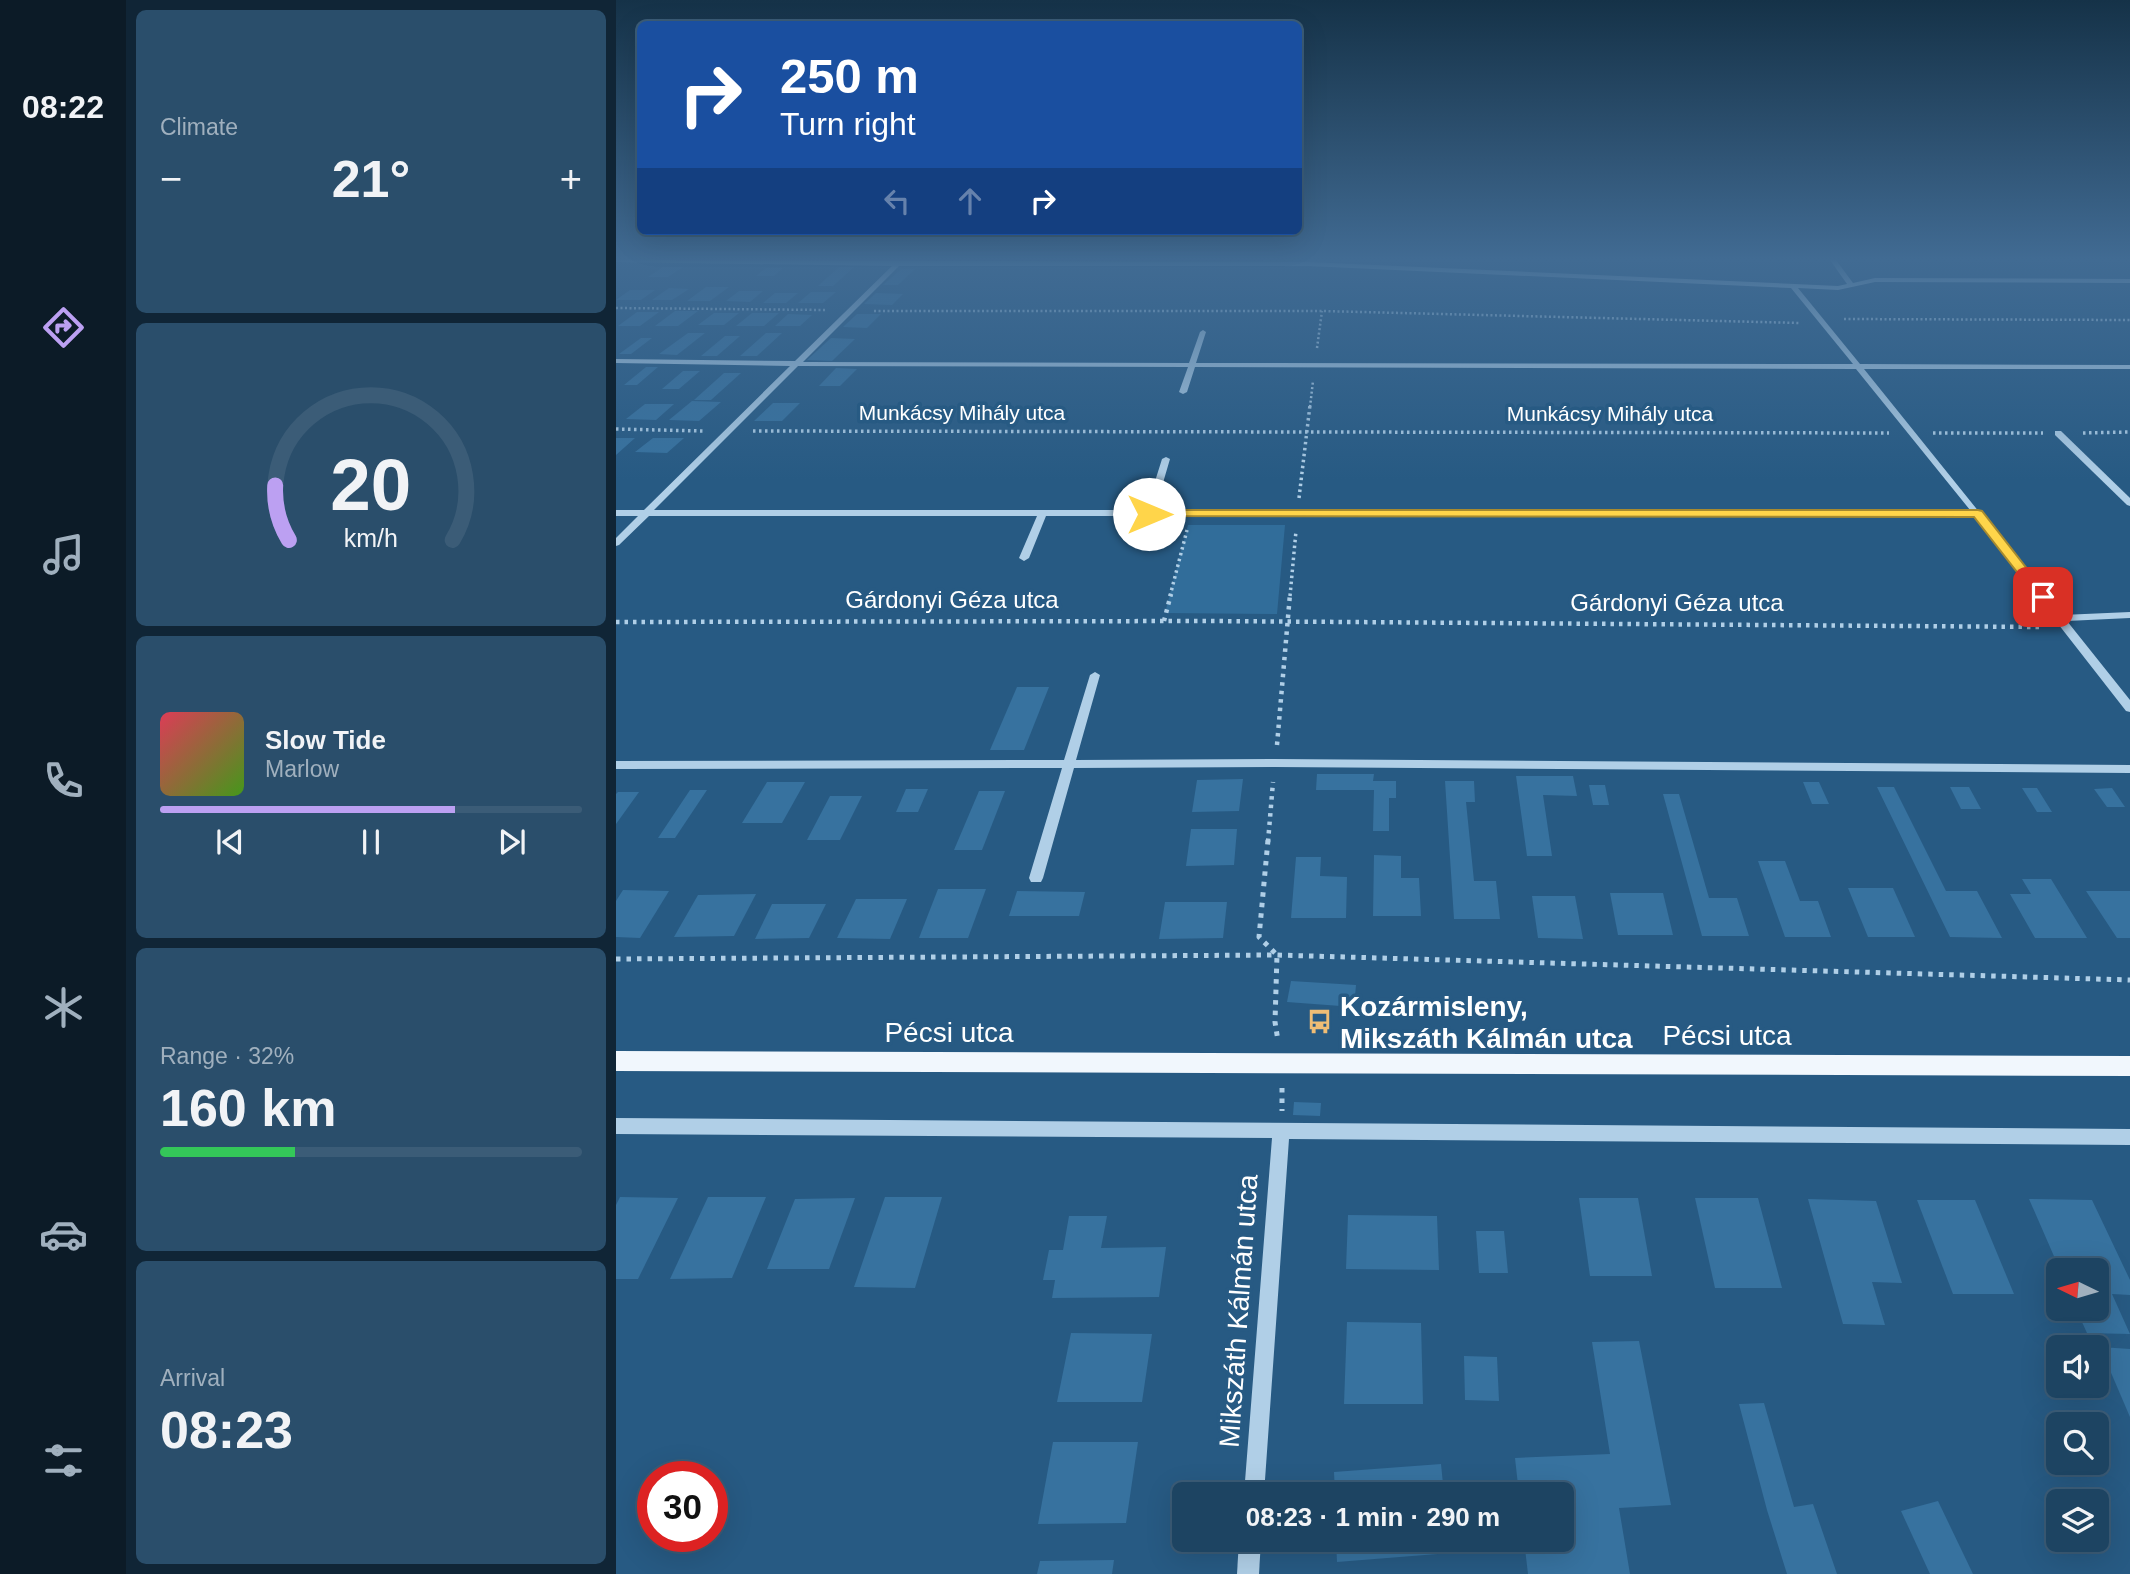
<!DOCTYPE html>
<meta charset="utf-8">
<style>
:root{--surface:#1d4462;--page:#2a4e6b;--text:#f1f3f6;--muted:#a0b0be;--line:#3b5c77;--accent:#bca0f2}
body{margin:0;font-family:Arial,sans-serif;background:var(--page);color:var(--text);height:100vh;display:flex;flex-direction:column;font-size:26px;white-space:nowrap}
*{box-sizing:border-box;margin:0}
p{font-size:23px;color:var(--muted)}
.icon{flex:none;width:38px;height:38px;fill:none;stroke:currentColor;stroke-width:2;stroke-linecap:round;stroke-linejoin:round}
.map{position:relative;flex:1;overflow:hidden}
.drawer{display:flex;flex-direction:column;gap:10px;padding:10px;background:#102536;width:490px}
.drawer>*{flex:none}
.hud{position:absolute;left:21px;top:21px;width:665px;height:214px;border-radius:10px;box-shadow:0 7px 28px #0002,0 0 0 2px var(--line);background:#1a4fa0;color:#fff;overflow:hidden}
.needle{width:46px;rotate:275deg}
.controls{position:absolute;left:1430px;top:1258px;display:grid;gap:14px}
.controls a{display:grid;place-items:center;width:63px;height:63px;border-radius:10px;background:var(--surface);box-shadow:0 7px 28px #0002,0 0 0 2px var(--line);font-size:35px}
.speed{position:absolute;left:21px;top:1461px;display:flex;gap:14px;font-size:35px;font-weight:700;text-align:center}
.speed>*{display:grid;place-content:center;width:91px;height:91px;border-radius:50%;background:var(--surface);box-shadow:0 7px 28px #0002,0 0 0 2px var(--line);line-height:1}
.speed .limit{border:10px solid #d22;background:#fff;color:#111}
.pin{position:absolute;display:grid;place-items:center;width:60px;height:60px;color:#fff;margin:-30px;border-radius:14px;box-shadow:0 4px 10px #0006}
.me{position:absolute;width:77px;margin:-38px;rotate:90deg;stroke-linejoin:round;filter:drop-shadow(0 0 5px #0008)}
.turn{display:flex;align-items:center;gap:24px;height:147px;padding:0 28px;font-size:32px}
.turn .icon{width:91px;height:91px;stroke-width:2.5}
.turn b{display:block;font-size:49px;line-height:60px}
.lanes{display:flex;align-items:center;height:66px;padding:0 28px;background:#0003;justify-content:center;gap:35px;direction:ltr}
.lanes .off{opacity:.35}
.big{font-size:52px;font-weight:600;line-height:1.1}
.drawer .card{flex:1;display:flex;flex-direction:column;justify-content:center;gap:10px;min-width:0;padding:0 24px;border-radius:10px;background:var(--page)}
.drawer .dial{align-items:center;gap:0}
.dial svg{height:182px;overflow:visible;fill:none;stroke:var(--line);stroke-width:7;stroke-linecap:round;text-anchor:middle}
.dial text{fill:var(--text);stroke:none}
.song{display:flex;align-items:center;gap:21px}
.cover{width:84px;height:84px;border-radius:10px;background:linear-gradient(135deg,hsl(350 70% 55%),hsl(100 70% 35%))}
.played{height:7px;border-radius:4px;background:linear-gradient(90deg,var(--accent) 70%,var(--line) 70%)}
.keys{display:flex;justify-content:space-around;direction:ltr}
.heat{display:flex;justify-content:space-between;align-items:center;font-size:38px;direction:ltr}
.charge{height:10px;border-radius:5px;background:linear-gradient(90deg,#34c759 32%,var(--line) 0)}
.trip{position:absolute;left:556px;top:1482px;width:402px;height:70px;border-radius:10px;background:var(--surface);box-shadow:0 7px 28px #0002,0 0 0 2px var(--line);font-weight:600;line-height:70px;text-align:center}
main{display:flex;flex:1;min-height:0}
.dock{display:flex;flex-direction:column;width:126px;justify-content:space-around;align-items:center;background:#0c1b27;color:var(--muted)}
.dock .icon{width:49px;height:49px}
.dock .on{color:var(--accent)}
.dock b{font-size:32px;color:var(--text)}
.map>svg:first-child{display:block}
</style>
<main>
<nav class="dock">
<b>08:22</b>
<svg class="icon on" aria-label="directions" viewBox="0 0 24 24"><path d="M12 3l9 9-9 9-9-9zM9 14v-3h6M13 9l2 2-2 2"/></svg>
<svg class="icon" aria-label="music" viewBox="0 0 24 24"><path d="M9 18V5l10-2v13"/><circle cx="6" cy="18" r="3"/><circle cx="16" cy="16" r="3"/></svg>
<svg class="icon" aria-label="phone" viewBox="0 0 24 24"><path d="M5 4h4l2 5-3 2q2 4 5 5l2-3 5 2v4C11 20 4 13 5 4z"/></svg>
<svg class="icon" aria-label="climate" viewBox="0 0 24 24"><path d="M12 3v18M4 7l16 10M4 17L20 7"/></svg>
<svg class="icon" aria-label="car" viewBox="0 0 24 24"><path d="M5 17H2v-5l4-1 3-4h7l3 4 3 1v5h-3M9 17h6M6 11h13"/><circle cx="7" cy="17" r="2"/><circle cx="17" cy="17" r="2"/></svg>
<svg class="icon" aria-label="filters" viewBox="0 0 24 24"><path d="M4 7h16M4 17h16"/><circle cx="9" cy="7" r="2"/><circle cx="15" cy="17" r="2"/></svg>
</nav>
<section class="drawer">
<div class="card"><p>Climate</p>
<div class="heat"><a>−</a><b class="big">21°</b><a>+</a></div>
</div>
<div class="card dial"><svg viewBox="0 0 100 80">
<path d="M14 69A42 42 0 1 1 86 69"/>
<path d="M14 69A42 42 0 0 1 8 45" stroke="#bca0f2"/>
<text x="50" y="56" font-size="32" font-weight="700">20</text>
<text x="50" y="72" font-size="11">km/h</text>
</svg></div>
<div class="card">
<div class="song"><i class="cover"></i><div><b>Slow Tide</b><p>Marlow</p></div></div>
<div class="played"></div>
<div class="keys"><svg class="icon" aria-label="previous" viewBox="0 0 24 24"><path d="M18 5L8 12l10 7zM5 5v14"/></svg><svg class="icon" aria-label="pause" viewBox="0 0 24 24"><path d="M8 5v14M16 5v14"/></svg><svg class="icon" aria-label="next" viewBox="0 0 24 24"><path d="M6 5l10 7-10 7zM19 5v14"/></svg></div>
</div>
<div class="card"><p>Range · 32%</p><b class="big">160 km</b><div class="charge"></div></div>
<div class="card"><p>Arrival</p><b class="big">08:23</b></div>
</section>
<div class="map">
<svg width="1514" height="1574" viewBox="0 0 1514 1574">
<rect width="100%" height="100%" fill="#275a83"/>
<!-- green -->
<polygon fill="#316d9a" points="572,525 669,525 661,614 549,613"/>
<!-- building -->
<g fill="#37729f">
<polygon points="47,267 67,267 52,277 32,277"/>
<polygon points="223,267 238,267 217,286 202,286"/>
<polygon points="150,268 167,268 158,276 140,276"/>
<polygon points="285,269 299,269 282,285 267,285"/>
<polygon points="90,287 113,287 94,301 71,301"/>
<polygon points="53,288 73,289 56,300 36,300"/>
<polygon points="14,290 39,290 25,300 0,300"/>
<polygon points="123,291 147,291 134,302 110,301"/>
<polygon points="195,292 220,292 207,303 182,303"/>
<polygon points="159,293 182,293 170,303 147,303"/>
<polygon points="260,293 287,294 276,305 248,304"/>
<polygon points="59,311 82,311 62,326 39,326"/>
<polygon points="21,312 43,312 24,326 2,326"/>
<polygon points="98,313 123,313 108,325 82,325"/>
<polygon points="136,313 163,313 148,326 120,326"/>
<polygon points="172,314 196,315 184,326 159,326"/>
<polygon points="241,314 265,314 251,328 227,327"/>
<polygon points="72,333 89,333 61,355 43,354"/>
<polygon points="150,333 166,333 141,356 124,356"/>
<polygon points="109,336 124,336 101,356 85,356"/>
<polygon points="25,338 36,338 15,354 3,354"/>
<polygon points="215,338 239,339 216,361 191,360"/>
<polygon points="30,367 42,367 21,385 8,385"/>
<polygon points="220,368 241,369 224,386 203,386"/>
<polygon points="67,371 84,371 63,389 46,389"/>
<polygon points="108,373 125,373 95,400 78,400"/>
<polygon points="76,401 105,402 83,421 53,420"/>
<polygon points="157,403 184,403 166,421 138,421"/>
<polygon points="29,404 58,404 40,420 10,419"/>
<polygon points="0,438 19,438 0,455"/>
<polygon points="37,438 68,438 51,453 19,452"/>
<polygon points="401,687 433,687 408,750 374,750"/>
<polygon points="701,774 758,774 757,781 780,781 780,798 773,798 773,831 757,831 758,790 700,790"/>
<polygon points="900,776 957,776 961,796 927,795 936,856 911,856"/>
<polygon points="627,779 623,811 576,812 581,780"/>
<polygon points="829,781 858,781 859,802 850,802 858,881 880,881 884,919 838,919"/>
<polygon points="151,782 189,782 166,823 126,823"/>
<polygon points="1187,782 1203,782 1213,804 1196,804"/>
<polygon points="973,785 989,785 993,805 977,805"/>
<polygon points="1261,787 1278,787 1330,891 1361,891 1386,938 1334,937"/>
<polygon points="1334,787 1353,787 1365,809 1345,809"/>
<polygon points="1406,788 1421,788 1436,812 1421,812"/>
<polygon points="1496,788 1509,807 1491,807 1478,789"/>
<polygon points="290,789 312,789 302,812 280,812"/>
<polygon points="74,790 91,790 59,838 42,838"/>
<polygon points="363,791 389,791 366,850 338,850"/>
<polygon points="2,792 23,792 0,824 0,794"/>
<polygon points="1047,794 1063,794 1093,898 1121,898 1133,936 1086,936"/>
<polygon points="214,796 246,796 224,840 191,840"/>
<polygon points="575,829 621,829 618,865 570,866"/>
<polygon points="758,855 785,856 785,878 803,878 805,916 757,916"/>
<polygon points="680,857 705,857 704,876 731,877 730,918 675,918"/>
<polygon points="1142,861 1169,861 1184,901 1202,901 1215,937 1169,937"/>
<polygon points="1406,879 1435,879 1471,938 1419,938 1394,894 1415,894"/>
<polygon points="1232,888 1277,888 1299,937 1252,937"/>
<polygon points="322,889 370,889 352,938 303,938"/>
<polygon points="7,890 53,891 24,938 0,937 0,901"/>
<polygon points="401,891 469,892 463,916 393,916"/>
<polygon points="1470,891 1514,891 1514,938 1501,938"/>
<polygon points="994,893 1047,893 1057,935 1002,935"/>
<polygon points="140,894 118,936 58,937 82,895"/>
<polygon points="916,896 959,896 967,939 922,938"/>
<polygon points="240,899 291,899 274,939 221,938"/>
<polygon points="549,902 611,902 607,938 543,939"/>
<polygon points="156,904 210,904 193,938 139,939"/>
<polygon points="675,981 740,985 738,1007 671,1002"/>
<polygon points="678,1102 705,1103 704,1116 677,1115"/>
<polygon points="4,1197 62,1198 22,1279 0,1279 0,1205"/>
<polygon points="92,1197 150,1197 116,1278 54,1279"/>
<polygon points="269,1197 326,1197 299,1288 238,1287"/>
<polygon points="239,1198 213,1269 151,1269 179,1199"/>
<polygon points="963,1198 1022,1198 1036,1276 974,1276"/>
<polygon points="1079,1198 1142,1198 1166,1288 1099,1288"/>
<polygon points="1192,1199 1260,1201 1286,1283 1256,1282 1269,1325 1227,1324"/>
<polygon points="1413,1199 1476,1200 1514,1280 1514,1295 1496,1294 1514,1334 1471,1333 1460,1309 1480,1309 1480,1270 1444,1270"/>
<polygon points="1301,1200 1359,1200 1398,1294 1337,1294"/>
<polygon points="732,1215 821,1216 823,1270 730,1269"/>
<polygon points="453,1216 491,1216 485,1248 550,1247 543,1297 436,1298 439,1280 427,1280 433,1250 447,1250"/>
<polygon points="860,1231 888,1231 892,1273 863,1273"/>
<polygon points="731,1322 805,1323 807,1404 728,1404"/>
<polygon points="455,1333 536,1334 526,1402 441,1402"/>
<polygon points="1023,1341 1055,1505 1003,1508 1014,1574 912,1574 908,1540 947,1540 947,1494 903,1494 899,1458 994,1454 976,1342"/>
<polygon points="1484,1347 1514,1349 1514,1417"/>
<polygon points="848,1356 881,1357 883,1401 849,1400"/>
<polygon points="1148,1403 1178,1507 1197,1504 1221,1574 1171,1574 1151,1510 1123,1404"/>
<polygon points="437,1442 522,1442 510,1523 422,1524"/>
<polygon points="825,1464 828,1494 719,1494 718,1472"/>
<polygon points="1322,1501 1357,1574 1314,1574 1285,1511"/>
<polygon points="720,1540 832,1540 834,1553 721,1562"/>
<polygon points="498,1560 496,1574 421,1574 424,1561"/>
</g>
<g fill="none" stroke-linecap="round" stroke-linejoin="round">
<!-- path-far3 -->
<g stroke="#b0cfe7" stroke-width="2.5" stroke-dasharray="2 2.5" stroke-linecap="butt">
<polyline points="0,308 211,310"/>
<polyline points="258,311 706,311 1184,323"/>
<polyline points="1228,319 1514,320"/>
<polyline points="701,348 706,311"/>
<polyline points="694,407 697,381"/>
</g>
<!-- path-far2 -->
<g stroke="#b0cfe7" stroke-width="3.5" stroke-dasharray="2.5 3.5" stroke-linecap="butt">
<polyline points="0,429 87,431"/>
<polyline points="137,431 1273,433"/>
<polyline points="1317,433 1427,433"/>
<polyline points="1467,433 1514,432"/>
<polyline points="683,498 694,405"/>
<polyline points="554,596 571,530"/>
<polyline points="674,596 680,531"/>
</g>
<!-- path-far1 -->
<g stroke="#b0cfe7" stroke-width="4.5" stroke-dasharray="3.5 5" stroke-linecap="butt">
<polyline points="548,621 555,594"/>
<polyline points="0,622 593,621 1426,627"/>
<polyline points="661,745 674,594"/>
<polyline points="652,842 657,782"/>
</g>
<!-- path -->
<g stroke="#b0cfe7" stroke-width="5" stroke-dasharray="4.5 6" stroke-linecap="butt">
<polyline points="652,840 643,937 661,955 659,1022 662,1041"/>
<polyline points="0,959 661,955 1514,980"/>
<polyline points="666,1088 666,1111"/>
</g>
<!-- minor -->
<g fill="#b0cfe7" fill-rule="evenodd">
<path d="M0,260L692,262L1222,286L1231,284L1214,260H1220L1237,283L1259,278L1514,279V283L1259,282L1222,290L1182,288L1244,364L1514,365V369H1248L1446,615L1514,612V618L1451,621L1514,700V712L1510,711L1358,516H430L413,558L408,561L403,558L421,516H33L3,545L0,546V538L22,516H0V510H28L174,366L0,363V359L179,361L276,266L0,262ZM283,266H692L1175,288L1237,364L580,363L590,332L587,330L584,332L573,363L187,362ZM182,366L572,367L563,392L567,394L571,392L579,367L1240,369L1354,510H539L554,459L550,457L546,459L530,510H38Z"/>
<polygon points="1439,431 1445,431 1514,498 1514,506 1511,505 1439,435"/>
<polygon points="479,672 484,675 460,760 659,759 1514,765 1514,773 659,767 458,768 427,878 425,882 415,882 413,878 446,768 0,769 0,761 448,760 474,675"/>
<polygon points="0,1118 1514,1129 1514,1145 673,1139 648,1494 628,1494 656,1138 0,1134"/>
<polygon points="623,1540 645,1540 643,1574 621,1574"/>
</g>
<!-- major -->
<polygon fill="#f1f7fd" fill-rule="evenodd" points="0,1051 1514,1056 1514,1076 0,1071"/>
</g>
<!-- sky -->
<linearGradient id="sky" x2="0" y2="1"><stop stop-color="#153248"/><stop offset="0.54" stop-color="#416b93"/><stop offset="1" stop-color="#416b93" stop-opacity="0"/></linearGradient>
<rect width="1514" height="480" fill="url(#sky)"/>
<!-- route -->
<polygon fill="#ffd54a" stroke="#a68a30" stroke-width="2" points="533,510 1362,510 1366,511 1433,597 1427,601 1422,599 1358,517 529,516 527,514"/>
<!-- icons -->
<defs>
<symbol id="bus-bare" viewBox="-9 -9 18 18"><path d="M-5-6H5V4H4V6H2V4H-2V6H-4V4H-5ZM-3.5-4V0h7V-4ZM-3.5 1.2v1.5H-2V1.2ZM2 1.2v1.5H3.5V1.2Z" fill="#efbd75" stroke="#275a83" stroke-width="2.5" paint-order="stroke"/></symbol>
</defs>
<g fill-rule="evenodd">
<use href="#bus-bare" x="686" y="1004" width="35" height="35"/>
</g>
<g text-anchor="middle" stroke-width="7" stroke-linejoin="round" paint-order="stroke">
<!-- far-street labels -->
<g font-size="21" fill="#fff" stroke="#275a83">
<text x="346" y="420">Munkácsy Mihály utca</text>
<text x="994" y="421">Munkácsy Mihály utca</text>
</g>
<!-- street labels -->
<g font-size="24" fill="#fff" stroke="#275a83">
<text x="336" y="608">Gárdonyi Géza utca</text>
<text x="1061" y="611">Gárdonyi Géza utca</text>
</g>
<!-- near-poi labels -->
<g font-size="28" font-weight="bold" fill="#fff" stroke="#275a83" text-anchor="start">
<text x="724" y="1016">Kozármisleny,<tspan x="724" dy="32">Mikszáth Kálmán utca</tspan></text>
</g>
<!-- near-street labels -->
<g font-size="28" fill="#fff" stroke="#275a83">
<text x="333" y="1042">Pécsi utca</text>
<text x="1111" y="1045">Pécsi utca</text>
<text transform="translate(622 1311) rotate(-86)" y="10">Mikszáth Kálmán utca</text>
</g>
</g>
</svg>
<div class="controls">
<a><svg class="needle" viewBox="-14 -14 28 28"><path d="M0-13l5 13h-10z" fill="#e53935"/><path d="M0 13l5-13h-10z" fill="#a0b0be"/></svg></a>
<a><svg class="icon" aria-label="sound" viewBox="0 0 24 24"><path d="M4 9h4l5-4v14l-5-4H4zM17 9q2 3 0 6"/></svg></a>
<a><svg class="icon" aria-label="search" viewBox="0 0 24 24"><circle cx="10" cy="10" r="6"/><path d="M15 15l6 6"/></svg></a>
<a><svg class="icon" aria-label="layers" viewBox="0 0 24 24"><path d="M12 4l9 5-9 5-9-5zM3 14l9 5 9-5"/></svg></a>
</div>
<div class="speed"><div class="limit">30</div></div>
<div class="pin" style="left:1427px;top:597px;background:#d93025"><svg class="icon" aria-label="arrive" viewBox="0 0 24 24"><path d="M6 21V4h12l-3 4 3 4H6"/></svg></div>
<svg class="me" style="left:533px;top:514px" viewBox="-20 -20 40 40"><circle r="19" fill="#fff"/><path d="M0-13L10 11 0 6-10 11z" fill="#ffd54a"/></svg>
<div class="trip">08:23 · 1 min · 290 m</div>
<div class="hud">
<div class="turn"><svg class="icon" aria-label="right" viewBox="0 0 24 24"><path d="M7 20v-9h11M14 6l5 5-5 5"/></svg><div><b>250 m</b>Turn right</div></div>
<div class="lanes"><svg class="icon off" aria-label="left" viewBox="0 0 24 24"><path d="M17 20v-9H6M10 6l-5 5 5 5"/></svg><svg class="icon off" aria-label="ahead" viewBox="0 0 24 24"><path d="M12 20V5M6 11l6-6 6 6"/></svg><svg class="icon" aria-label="right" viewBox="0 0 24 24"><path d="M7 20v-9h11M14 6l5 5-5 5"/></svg></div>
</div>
</div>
</main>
